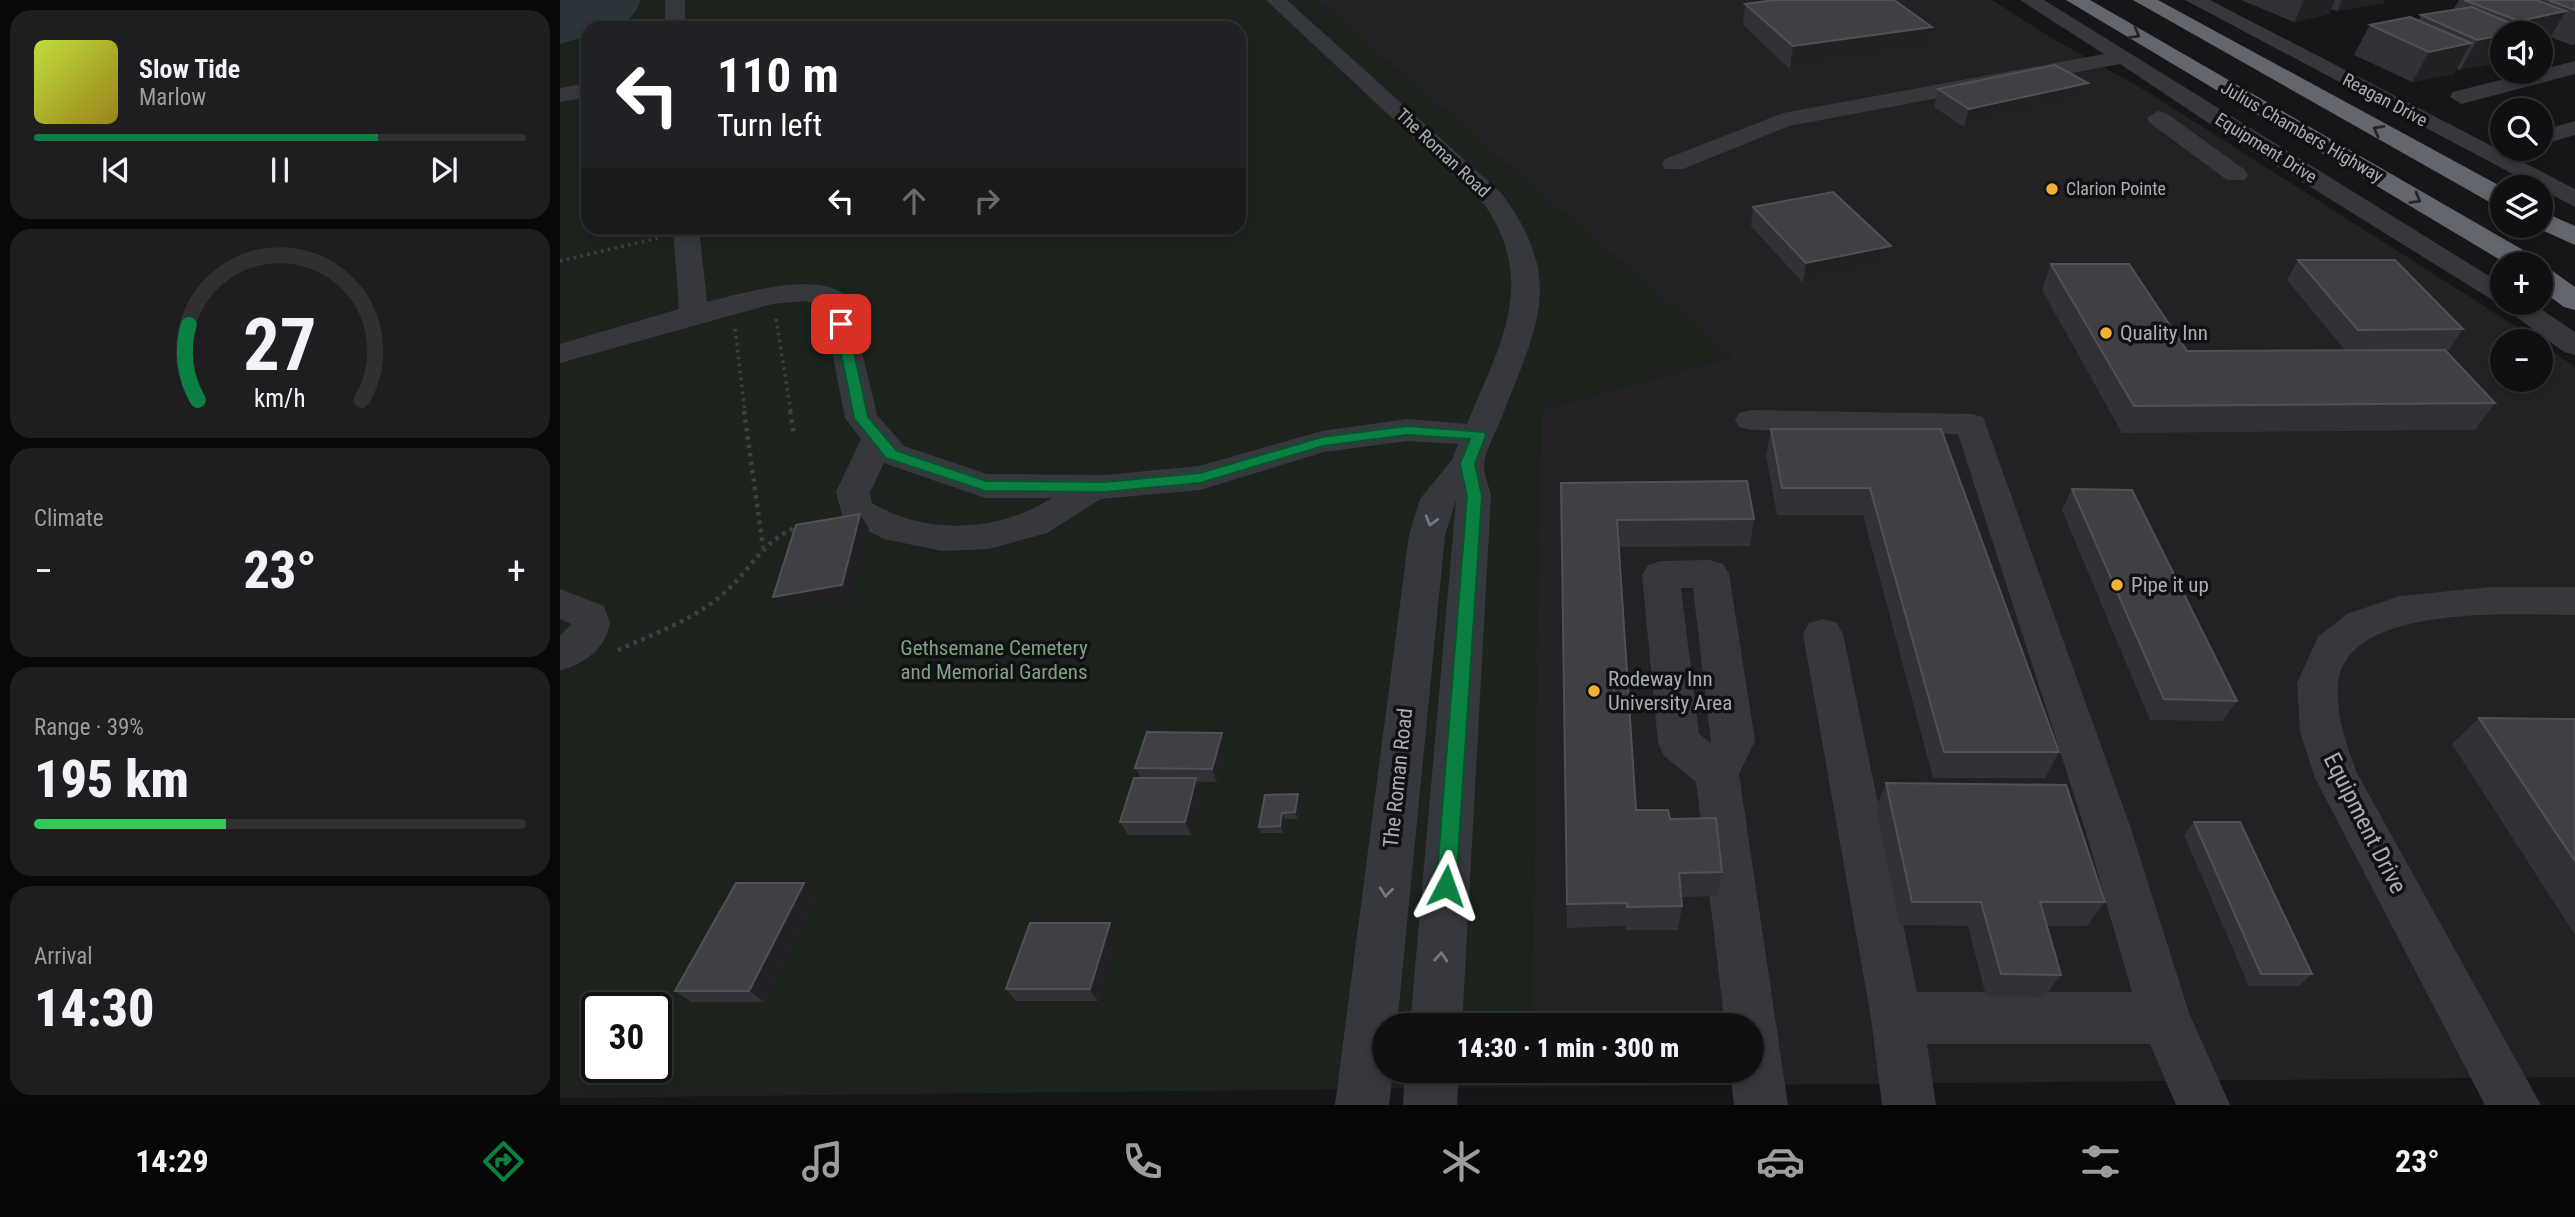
<!DOCTYPE html>
<meta charset="utf-8">
<style>
:root{--surface:#101012;--page:#1e1e20;--text:#f1f3f6;--muted:#9c9d9f;--line:#303032;--accent:#0b8043}
body{margin:0;font-family:"Roboto Condensed",sans-serif;background:var(--page);color:var(--text);height:100vh;display:flex;flex-direction:column;font-size:26px;white-space:nowrap}
*{box-sizing:border-box;margin:0}
p{font-size:23px;color:var(--muted)}
.icon{flex:none;width:38px;height:38px;fill:none;stroke:currentColor;stroke-width:2;stroke-linecap:round;stroke-linejoin:round}
.map{position:relative;flex:1;overflow:hidden}
.panel{display:flex;flex-direction:column;gap:10px;padding:10px;background:#09090a;width:560px}
.panel>*{flex:none}
.hud{position:absolute;left:21px;top:21px;width:665px;height:214px;border-radius:21px;box-shadow:0 4px 10px #0003,0 0 0 2px var(--line);background:#202124;color:#fff;overflow:hidden}
.buttons{position:absolute;left:1930px;top:21px;display:grid;gap:14px}
.buttons a{display:grid;place-items:center;width:63px;height:63px;border-radius:50%;background:var(--surface);box-shadow:0 4px 10px #0003,0 0 0 2px var(--line);font-size:35px}
.speed{position:absolute;left:21px;top:992px;display:flex;gap:14px;font-size:35px;font-weight:700;text-align:center}
.speed>*{display:grid;place-content:center;width:91px;height:91px;border-radius:50%;background:var(--surface);box-shadow:0 4px 10px #0003,0 0 0 2px var(--line);line-height:1}
.speed .limit{border:4px solid #111;border-radius:10px;background:#fff;color:#111}
.pin{position:absolute;display:grid;place-items:center;width:60px;height:60px;color:#fff;margin:-30px;border-radius:14px;box-shadow:0 4px 10px #0006}
.me{position:absolute;width:77px;margin:-38px;rotate:4deg;stroke-linejoin:round;filter:drop-shadow(0 0 5px #0008)}
.turn{display:flex;align-items:center;gap:24px;height:147px;padding:0 21px;font-size:32px}
.turn .icon{width:91px;height:91px;stroke-width:2.5}
.turn b{display:block;font-size:49px;line-height:60px}
.lanes{display:flex;align-items:center;height:66px;padding:0 21px;background:#0003;justify-content:center;gap:35px;direction:ltr}
.lanes .off{opacity:.35}
.big{font-size:52px;font-weight:800;line-height:1.1}
.panel .card{flex:1;display:flex;flex-direction:column;justify-content:center;gap:10px;min-width:0;padding:0 24px;border-radius:21px;background:var(--page)}
.panel .dial{align-items:center;gap:0}
.dial svg{height:182px;overflow:visible;fill:none;stroke:var(--line);stroke-width:7;stroke-linecap:round;text-anchor:middle}
.dial text{fill:var(--text);stroke:none}
.song{display:flex;align-items:center;gap:21px}
.cover{width:84px;height:84px;border-radius:10px;background:linear-gradient(135deg,hsl(70 70% 55%),hsl(50 70% 35%))}
.played{height:7px;border-radius:4px;background:linear-gradient(90deg,var(--accent) 70%,var(--line) 70%)}
.keys{display:flex;justify-content:space-around;direction:ltr}
.heat{display:flex;justify-content:space-between;align-items:center;font-size:38px;direction:ltr}
.charge{height:10px;border-radius:5px;background:linear-gradient(90deg,#34c759 39%,var(--line) 0)}
.trip{position:absolute;left:812px;top:1013px;width:392px;height:70px;border-radius:35px;background:var(--surface);box-shadow:0 4px 10px #0003,0 0 0 2px var(--line);font-weight:800;line-height:70px;text-align:center}
.dock{display:flex;height:112px;justify-content:space-around;align-items:center;background:#060607;color:var(--muted)}
.dock .icon{width:49px;height:49px}
.dock .selected{color:var(--accent)}
.dock b{font-size:32px;color:var(--text)}
main{display:flex;flex:1;min-height:0}
.map>svg:first-child{display:block}
</style>
<main>
<section class="panel">
<div class="card">
<div class="song"><i class="cover"></i><div><b>Slow Tide</b><p>Marlow</p></div></div>
<div class="played"></div>
<div class="keys"><svg class="icon" aria-label="previous" viewBox="0 0 24 24"><path d="M18 5L8 12l10 7zM5 5v14"/></svg><svg class="icon" aria-label="pause" viewBox="0 0 24 24"><path d="M8 5v14M16 5v14"/></svg><svg class="icon" aria-label="next" viewBox="0 0 24 24"><path d="M6 5l10 7-10 7zM19 5v14"/></svg></div>
</div>
<div class="card dial"><svg viewBox="0 0 100 80">
<path d="M14 69A42 42 0 1 1 86 69"/>
<path d="M14 69A42 42 0 0 1 10 36" stroke="#0b8043"/>
<text x="50" y="56" font-size="32" font-weight="700">27</text>
<text x="50" y="72" font-size="11">km/h</text>
</svg></div>
<div class="card"><p>Climate</p>
<div class="heat"><a>−</a><b class="big">23°</b><a>+</a></div>
</div>
<div class="card"><p>Range · 39%</p><b class="big">195 km</b><div class="charge"></div></div>
<div class="card"><p>Arrival</p><b class="big">14:30</b></div>
</section>
<div class="map">
<svg width="2015" height="1105" viewBox="0 0 2015 1105">
<rect width="100%" height="100%" fill="#161618"/>
<!-- built -->
<polygon fill="#222225" points="756,0 1432,0 1495,40 1588,92 1979,341 1942,341 1942,380 1981,380 1981,343 2015,367 2015,1077 970,1087 970,1071 1192,1071 1192,1026 971,1025 981,410 1172,357"/>
<!-- green -->
<path fill="#1c231d" fill-rule="evenodd" d="M0,0H756L1172,357L981,410L971,1025L824,1026V1071H970V1087L0,1098ZM28,28H679V228H28ZM37,1008H96V1068H37Z"/>
<!-- water -->
<path fill="#2c353c" d="M0,0H81C72,26 52,28 28,28V36L0,44Z"/>
<g fill="none" stroke-linecap="round" stroke-linejoin="round">
<!-- path-far1 -->
<g stroke="#3d3f44" stroke-width="3.5" stroke-dasharray="2.5 4.5" stroke-linecap="butt">
<polyline points="0,261 98,238"/>
<polyline points="216,319 231,413"/>
<polyline points="175,329 185,413"/>
</g>
<!-- path -->
<g stroke="#3d3f44" stroke-width="4.5" stroke-dasharray="3.5 5" stroke-linecap="butt">
<polyline points="184,411 203,547"/>
<polyline points="230,411 234,435"/>
<path d="M58,650C94,634 133,620 163,594C190,571 203,539 238,527"/>
</g>
<!-- minor -->
<g fill="#37383d" fill-rule="evenodd">
<rect x="105" y="0" width="20" height="28"/>
<path d="M706,0H727L942,194C1005,280 978,324 943,414C938,429 925,449 924,465C924,474 929,487 931,496L902,1026H850L896,500L885,535L837,1026H824V1071H833L829,1105H775L849,535L860,499L892,460L898,444L847,441L764,452L640,490L541,499L487,533L429,549L382,551L324,539L283,518L276,492L301,439L285,418L263,306L246,301L212,304L0,363V344L119,309L113,228H139L147,302C180,294 267,267 290,301L317,415L344,446L427,474L545,475L639,466L762,431L847,419L907,424C939,346 979,283 924,204ZM324,463L425,498H492C438,532 368,536 312,503L310,492Z"/>
<polygon points="1460,0 1484,0 1942,284 1942,303 1972,303 2015,332 2015,355 2004,352 1939,304 1665,134 1560,64 1229,126 1123,169 1105,169 1102,164 1105,159 1223,113 1544,54"/>
<polygon points="1625,0 1650,0 2015,189 2015,207"/>
<polygon points="2015,61 2015,74 1901,104 1890,97 1893,92"/>
<polygon points="28,83 28,97 0,102 0,88"/>
<polygon points="1598,111 1606,113 1685,170 1688,175 1685,180 1667,180 1590,123 1587,118"/>
<polygon points="2015,121 2015,135 1981,145 1981,131"/>
<polygon points="1191,410 1411,414 1423,417 1571,829 1629,1013 1670,1105 1616,1105 1590,1044 1367,1044 1376,1105 1322,1105 1311,1018 1243,634 1249,623 1263,619 1277,623 1283,634 1357,992 1572,992 1525,829 1398,434 1191,430 1179,427 1175,420 1179,413"/>
<path d="M1150,560L1163,564L1169,574L1195,741L1179,774L1228,1105H1174L1170,1071H1192V1026H1165L1136,782L1104,756L1098,743L1082,575L1088,565L1101,561ZM1121,588H1133L1151,743L1139,734Z"/>
<path d="M1931,587H2015V615C1958,615 1784,602 1778,685C1776,715 1786,745 1797,773L1981,1105H1925L1755,778L1740,732L1737,683L1758,637L1787,614L1840,596Z"/>
<path d="M0,589L44,606L50,623C45,650 24,663 0,671V636L11,624L0,619Z"/>
<polygon points="845,1071 899,1071 897,1105 843,1105"/>
</g>
<!-- highway -->
<g fill="#63666e" fill-rule="evenodd">
<polygon points="1506,0 1530,0 1977,258 1981,264 1947,264"/>
<polygon points="1573,0 1598,0 1942,187 1942,206 1933,204"/>
<polygon points="1981,211 2015,226 2015,245 1973,226 1981,226"/>
<polygon points="1981,267 1991,270 2015,287 2015,310 2004,307 1981,290"/>
</g>
</g>
<!-- wall -->
<g fill="#323236">
<polygon points="1681,0 1825,0 1823,3 1777,11 1771,9 1769,14 1734,22"/>
<polygon points="1899,0 2015,0 2015,44 2011,45 1990,37 1988,41 1981,33 1900,70 1896,69 1894,74 1852,82 1794,55 1810,25 1858,21 1861,15 1893,10"/>
<polygon points="1185,4 1367,49 1230,69 1183,25"/>
<polygon points="1378,89 1521,101 1404,127 1374,107"/>
<polygon points="1193,207 1331,246 1326,266 1243,283 1191,226"/>
<polygon points="1738,260 1903,329 1889,350 1885,350 1935,403 1915,430 1562,433 1482,290 1491,264 1627,351 1785,350 1727,280"/>
<polygon points="1211,429 1381,429 1499,752 1485,778 1373,778 1303,515 1217,515 1206,456"/>
<polygon points="1001,483 1194,519 1190,546 1059,547 1076,810 1110,819 1162,872 1157,896 1121,897 1122,906 1118,930 1066,930 1065,926 1007,928"/>
<polygon points="1512,489 1677,701 1662,721 1590,720 1502,510"/>
<polygon points="1919,718 2015,719 2015,935 1892,744"/>
<polygon points="667,747 657,782 638,782 642,792 631,835 568,835 560,822 581,778 575,768"/>
<polygon points="1326,783 1545,902 1527,926 1487,926 1501,975 1484,997 1426,996 1408,926 1340,925 1316,808"/>
<polygon points="740,801 738,819 725,819 723,833 701,833 699,827"/>
<polygon points="1634,822 1752,974 1739,986 1689,986 1624,835"/>
<polygon points="257,896 204,1002 132,1002 115,991"/>
<polygon points="550,923 558,935 538,1001 456,1001 446,989"/>
</g>
<!-- shaded-wall -->
<g fill="#212124">
<polygon points="1744,0 1775,0 1769,14 1734,22"/>
<polygon points="1782,0 1825,0 1823,3 1777,11"/>
<polygon points="2006,11 1988,41 1981,43 1981,33 1952,33 1959,21"/>
<polygon points="1372,27 1367,49 1230,69 1233,46"/>
<polygon points="1942,35 1942,62 1900,70 1917,40"/>
<polygon points="1911,43 1894,74 1852,82 1869,52"/>
<polygon points="1528,83 1521,101 1404,127 1409,109"/>
<polygon points="1331,246 1326,266 1243,283 1246,263"/>
<polygon points="300,514 309,529 292,599 224,611 213,597"/>
<polygon points="662,733 667,747 657,782 652,769"/>
<polygon points="636,778 642,792 631,835 625,822"/>
<polygon points="738,794 740,801 738,819 735,812"/>
<polygon points="722,813 725,819 723,833 720,826"/>
<polygon points="244,883 257,896 204,1002 189,991"/>
<polygon points="550,923 558,935 538,1001 530,989"/>
</g>
<!-- building -->
<g fill="#3f3f44" stroke="#4f5156" stroke-width="2">
<polygon points="1215,0 1334,0 1372,27 1233,46 1185,4"/>
<polygon points="1904,0 1976,0 2006,11 1959,21"/>
<polygon points="1988,0 2015,0 2015,10"/>
<polygon points="1912,7 1969,31 1954,33 1942,33 1942,35 1917,40 1861,15"/>
<polygon points="1850,17 1911,43 1869,52 1810,25"/>
<polygon points="1495,65 1528,83 1409,109 1378,89"/>
<polygon points="1273,192 1331,246 1246,263 1193,207"/>
<polygon points="1738,260 1835,260 1903,329 1798,330"/>
<polygon points="1491,264 1569,264 1627,351 1885,350 1935,403 1574,406"/>
<polygon points="1211,429 1381,429 1499,752 1384,752 1310,488 1222,488"/>
<polygon points="1187,481 1194,519 1057,520 1076,810 1108,810 1110,819 1156,818 1162,872 1119,873 1122,906 1067,907 1067,903 1007,904 1001,483"/>
<polygon points="1512,489 1572,490 1677,701 1604,699"/>
<polygon points="300,514 282,585 213,597 236,525"/>
<polygon points="1919,718 2015,719 2015,861"/>
<polygon points="587,732 662,733 652,769 575,768"/>
<polygon points="574,778 636,778 625,822 560,822"/>
<polygon points="1326,783 1506,785 1545,902 1480,902 1501,975 1441,974 1421,902 1352,902"/>
<polygon points="738,794 735,812 722,813 720,826 699,827 705,795"/>
<polygon points="1634,822 1680,822 1752,974 1701,974"/>
<polygon points="176,883 244,883 189,991 115,991"/>
<polygon points="470,923 550,923 530,989 446,989"/>
</g>
<!-- one-way arrows -->
<defs><path id="oneway-chevron" d="M-2-3.5L2.5 0L-2 3.5" fill="none" stroke-width="1.6" stroke-linecap="round" stroke-linejoin="round" transform="scale(1.75)"/></defs>
<g stroke="#26262a">
<use href="#oneway-chevron" transform="translate(1575 34) rotate(30)"/>
<use href="#oneway-chevron" transform="translate(1818 130) rotate(-151)"/>
<use href="#oneway-chevron" transform="translate(1856 199) rotate(30)"/>
</g>
<g stroke="#757881">
<use href="#oneway-chevron" transform="translate(871 521) rotate(107)"/>
<use href="#oneway-chevron" transform="translate(826 892) rotate(96)"/>
<use href="#oneway-chevron" transform="translate(881 957) rotate(-86)"/>
</g>
<!-- route -->
<polygon fill="#0b8043" stroke="#07532c" stroke-width="2" points="281,321 288,324 308,417 337,451 426,481 545,482 640,473 762,437 847,426 924,432 926,435 915,464 922,496 896,886 893,893 886,896 879,893 876,886 907,496 900,464 910,439 847,435 763,446 640,483 545,492 425,491 326,458 294,418 275,324"/>
<!-- markers -->
<g fill="#f2b134" stroke="#111113" stroke-width="2.5">
<circle cx="1492" cy="189" r="7"/>
<circle cx="1546" cy="333" r="7"/>
<circle cx="1557" cy="585" r="7"/>
<circle cx="1034" cy="691" r="7"/>
</g>
<g text-anchor="middle" stroke-width="7" stroke-linejoin="round" paint-order="stroke">
<!-- far-street labels -->
<g font-size="18" fill="#a8adb8" stroke="#111113">
<text transform="translate(1825 100) rotate(28)" y="6">Reagan Drive</text>
<text transform="translate(1742 132) rotate(30)" y="6">Julius Chambers Highway</text>
<text transform="translate(1706 148) rotate(32)" y="6">Equipment Drive</text>
<text transform="translate(883 153) rotate(43)" y="6">The Roman Road</text>
</g>
<!-- far-poi labels -->
<g font-size="18" fill="#a8adb8" stroke="#111113" text-anchor="start">
<text x="1506" y="195">Clarion Pointe</text>
</g>
<!-- poi labels -->
<g font-size="21" fill="#a8adb8" stroke="#111113" text-anchor="start">
<text x="1560" y="340">Quality Inn</text>
<text x="1571" y="592">Pipe it up</text>
<text x="1048" y="686">Rodeway Inn<tspan x="1048" dy="24">University Area</tspan></text>
</g>
<!-- park labels -->
<g font-size="21" fill="#7fa381" stroke="#111113">
<text x="434" y="655">Gethsemane Cemetery<tspan x="434" dy="24">and Memorial Gardens</tspan></text>
</g>
<!-- street labels -->
<g font-size="21" fill="#a8adb8" stroke="#111113">
<text transform="translate(838 778) rotate(-84)" y="7">The Roman Road</text>
</g>
<!-- near-street labels -->
<g font-size="24" fill="#a8adb8" stroke="#111113">
<text transform="translate(1805 823) rotate(63)" y="8">Equipment Drive</text>
</g>
</g>
</svg>
<div class="buttons">
<a><svg class="icon" aria-label="sound" viewBox="0 0 24 24"><path d="M4 9h4l5-4v14l-5-4H4zM17 9q2 3 0 6"/></svg></a>
<a><svg class="icon" aria-label="search" viewBox="0 0 24 24"><circle cx="10" cy="10" r="6"/><path d="M15 15l6 6"/></svg></a>
<a><svg class="icon" aria-label="layers" viewBox="0 0 24 24"><path d="M12 4l9 5-9 5-9-5zM3 14l9 5 9-5"/></svg></a>
<a>+</a>
<a>−</a>
</div>
<div class="speed"><div class="limit">30</div></div>
<div class="pin" style="left:281px;top:324px;background:#d93025"><svg class="icon" aria-label="arrive" viewBox="0 0 24 24"><path d="M6 21V4h12l-3 4 3 4H6"/></svg></div>
<svg class="me" style="left:886px;top:886px" viewBox="-20 -20 40 40"><path d="M0-17L14 15 0 8-14 15z" fill="#0b8043" stroke="#fff" stroke-width="4"/></svg>
<div class="trip">14:30 · 1 min · 300 m</div>
<div class="hud">
<div class="turn"><svg class="icon" aria-label="left" viewBox="0 0 24 24"><path d="M17 20v-9H6M10 6l-5 5 5 5"/></svg><div><b>110 m</b>Turn left</div></div>
<div class="lanes"><svg class="icon" aria-label="left" viewBox="0 0 24 24"><path d="M17 20v-9H6M10 6l-5 5 5 5"/></svg><svg class="icon off" aria-label="ahead" viewBox="0 0 24 24"><path d="M12 20V5M6 11l6-6 6 6"/></svg><svg class="icon off" aria-label="right" viewBox="0 0 24 24"><path d="M7 20v-9h11M14 6l5 5-5 5"/></svg></div>
</div>
</div>
</main>
<nav class="dock">
<b>14:29</b>
<svg class="icon selected" aria-label="directions" viewBox="0 0 24 24"><path d="M12 3l9 9-9 9-9-9zM9 14v-3h6M13 9l2 2-2 2"/></svg>
<svg class="icon" aria-label="music" viewBox="0 0 24 24"><path d="M9 18V5l10-2v13"/><circle cx="6" cy="18" r="3"/><circle cx="16" cy="16" r="3"/></svg>
<svg class="icon" aria-label="phone" viewBox="0 0 24 24"><path d="M5 4h4l2 5-3 2q2 4 5 5l2-3 5 2v4C11 20 4 13 5 4z"/></svg>
<svg class="icon" aria-label="climate" viewBox="0 0 24 24"><path d="M12 3v18M4 7l16 10M4 17L20 7"/></svg>
<svg class="icon" aria-label="car" viewBox="0 0 24 24"><path d="M5 17H2v-5l4-1 3-4h7l3 4 3 1v5h-3M9 17h6M6 11h13"/><circle cx="7" cy="17" r="2"/><circle cx="17" cy="17" r="2"/></svg>
<svg class="icon" aria-label="filters" viewBox="0 0 24 24"><path d="M4 7h16M4 17h16"/><circle cx="9" cy="7" r="2"/><circle cx="15" cy="17" r="2"/></svg>
<b>23°</b>
</nav>
